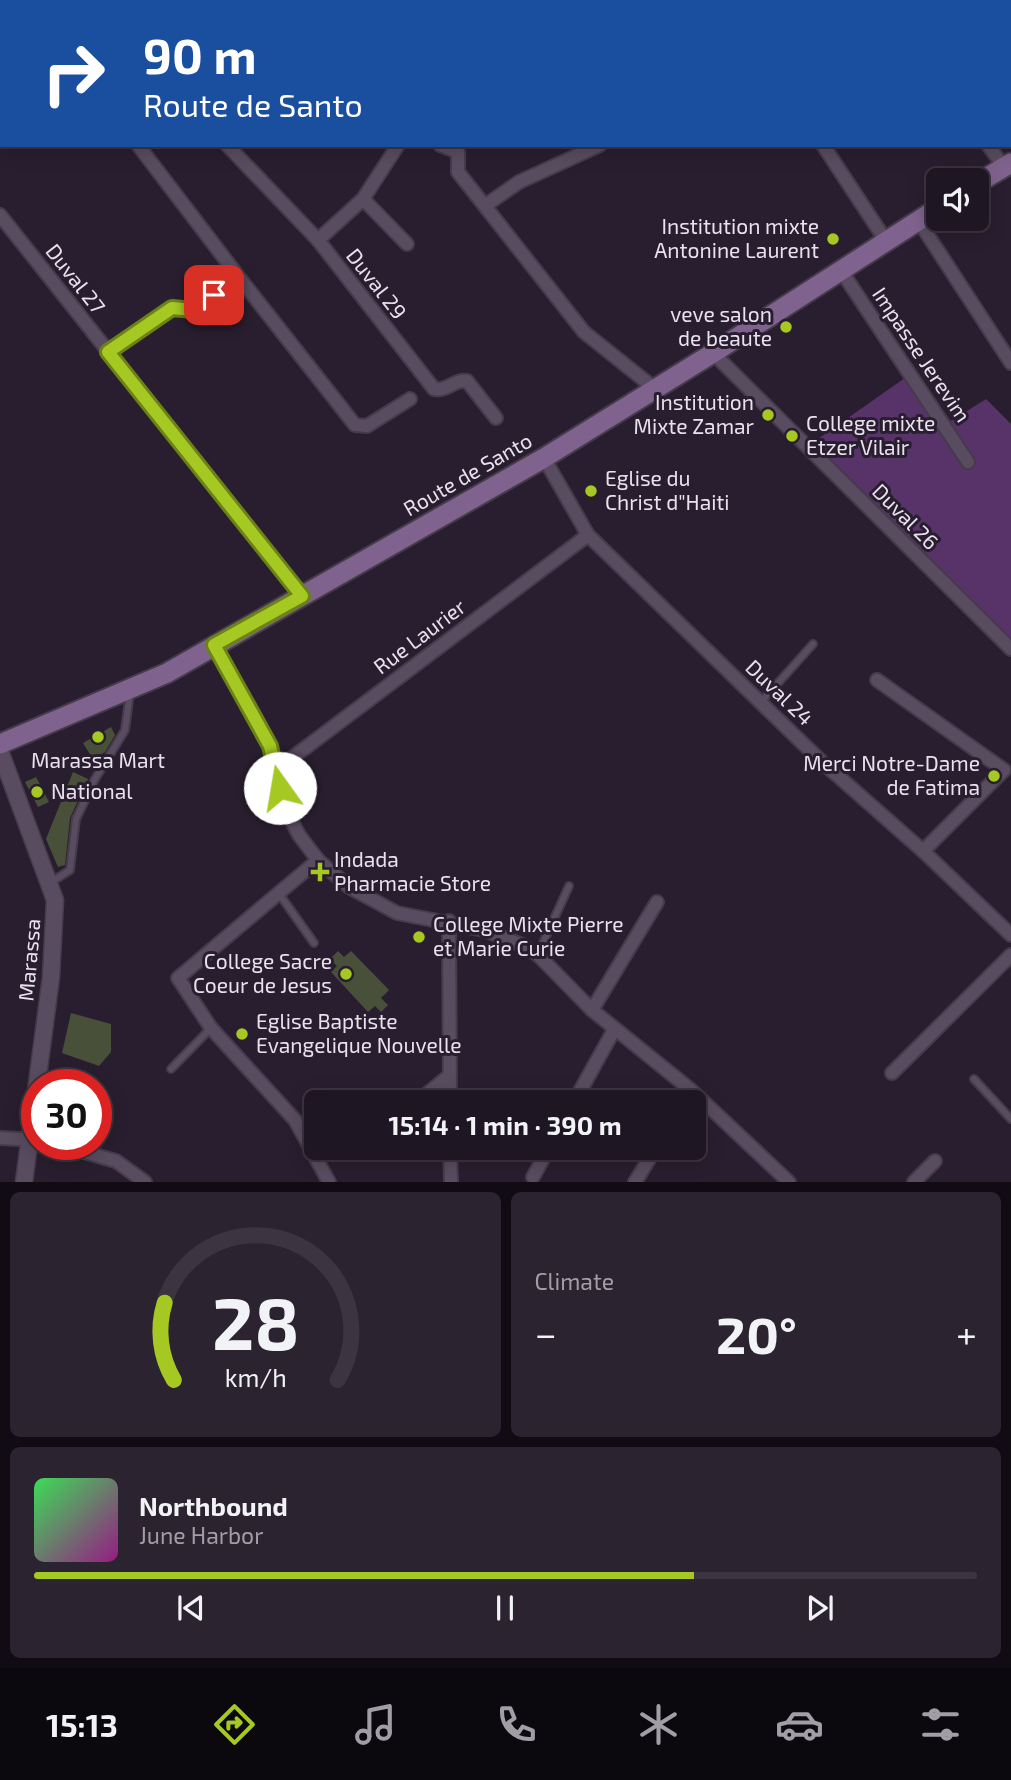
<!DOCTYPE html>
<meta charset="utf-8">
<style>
:root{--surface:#1f1623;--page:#2c2330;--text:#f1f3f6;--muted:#a19fa6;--line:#3c3541;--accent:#a5c822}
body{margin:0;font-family:"Exo 2",sans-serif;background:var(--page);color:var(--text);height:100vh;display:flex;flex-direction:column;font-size:26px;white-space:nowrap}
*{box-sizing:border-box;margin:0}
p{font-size:23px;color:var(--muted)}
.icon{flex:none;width:38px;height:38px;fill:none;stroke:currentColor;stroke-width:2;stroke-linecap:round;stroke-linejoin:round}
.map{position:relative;height:1182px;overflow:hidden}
.details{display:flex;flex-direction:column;gap:10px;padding:10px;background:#110c13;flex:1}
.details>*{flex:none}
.top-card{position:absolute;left:0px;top:0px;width:1012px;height:147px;box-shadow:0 4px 18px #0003,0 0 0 2px var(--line);background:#1a4fa0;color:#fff;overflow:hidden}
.tools{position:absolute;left:926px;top:168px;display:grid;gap:14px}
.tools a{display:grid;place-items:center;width:63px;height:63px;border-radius:10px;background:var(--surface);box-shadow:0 4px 18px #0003,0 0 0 2px var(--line);font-size:35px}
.speed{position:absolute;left:21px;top:1069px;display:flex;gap:14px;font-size:35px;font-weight:700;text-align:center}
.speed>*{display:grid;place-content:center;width:91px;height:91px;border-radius:50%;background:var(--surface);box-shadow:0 4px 18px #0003,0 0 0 2px var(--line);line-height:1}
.speed .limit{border:10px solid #d22;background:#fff;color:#111}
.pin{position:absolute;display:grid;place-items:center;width:60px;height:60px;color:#fff;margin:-30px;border-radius:14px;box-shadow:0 4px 10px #0006}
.me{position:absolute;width:77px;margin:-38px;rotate:347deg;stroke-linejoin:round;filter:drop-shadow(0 0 5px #0008)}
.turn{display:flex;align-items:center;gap:24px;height:147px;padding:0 28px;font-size:32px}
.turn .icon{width:91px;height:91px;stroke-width:2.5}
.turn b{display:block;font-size:49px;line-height:60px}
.big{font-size:52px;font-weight:700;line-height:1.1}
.details .widget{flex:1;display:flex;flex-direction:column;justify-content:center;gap:10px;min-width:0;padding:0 24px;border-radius:10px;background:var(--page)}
.details .dial{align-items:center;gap:0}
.dial svg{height:182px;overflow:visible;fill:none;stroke:var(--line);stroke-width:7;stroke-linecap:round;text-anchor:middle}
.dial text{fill:var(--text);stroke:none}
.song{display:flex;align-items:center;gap:21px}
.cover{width:84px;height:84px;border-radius:10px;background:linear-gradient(135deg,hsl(130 70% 55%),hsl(310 70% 35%))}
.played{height:7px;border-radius:4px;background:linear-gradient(90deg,var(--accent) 70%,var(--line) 70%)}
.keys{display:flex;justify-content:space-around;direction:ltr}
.heat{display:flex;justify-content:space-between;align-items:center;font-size:38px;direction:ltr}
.details .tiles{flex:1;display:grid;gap:10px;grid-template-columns:1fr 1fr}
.widget:last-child{grid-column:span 2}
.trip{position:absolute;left:304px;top:1090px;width:402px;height:70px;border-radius:10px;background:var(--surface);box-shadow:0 4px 18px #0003,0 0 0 2px var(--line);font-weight:700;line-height:70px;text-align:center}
.tab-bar{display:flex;height:112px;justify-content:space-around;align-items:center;background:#0c090e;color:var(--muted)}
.tab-bar .icon{width:49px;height:49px}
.tab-bar .current{color:var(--accent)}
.tab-bar b{font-size:32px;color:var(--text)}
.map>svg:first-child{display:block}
</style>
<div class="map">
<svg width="1011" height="1182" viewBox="0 0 1011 1182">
<rect width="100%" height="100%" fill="#291e2f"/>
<!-- green -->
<polygon fill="#573369" points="912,373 951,421 986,399 1011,424 1011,638 805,448"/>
<!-- building -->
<g fill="#49503a">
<polygon points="111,727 115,735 105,752 93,759 83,743"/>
<polygon points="73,772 88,779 70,818 65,865 58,867 46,839"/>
<polygon points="36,777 49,802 38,807 25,782"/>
<polygon points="338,951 344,957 351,951 389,990 381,998 388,1005 381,1012 375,1006 368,1012 331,972 337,966 330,959"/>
<polygon points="71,1013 111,1024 111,1052 99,1066 62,1053"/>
</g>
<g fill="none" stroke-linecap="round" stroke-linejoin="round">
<defs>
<g id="lane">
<polyline points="761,702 813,644"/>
<polyline points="50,883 70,870 76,819 95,779 125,730 130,692"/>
<polyline points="280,895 314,943"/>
<polyline points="538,954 569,886"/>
<polyline points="171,1069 211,1028"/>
<polyline points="974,1079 1011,1119"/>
</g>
<g id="street">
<polyline points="14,0 16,2"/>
<polyline points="101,0 102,2"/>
<polyline points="706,0 708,2"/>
<polyline points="906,0 906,2"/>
<polyline points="156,2 158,0"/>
<polyline points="277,2 278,0"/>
<polyline points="464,2 465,0"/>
<polyline points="138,145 241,280"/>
<path d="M227,145L318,240L434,389C446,392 455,379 467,381L496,418"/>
<polyline points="440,145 458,152 458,172 584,332 654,388"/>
<polyline points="823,145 886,241"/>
<polyline points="988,145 1004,167"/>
<polyline points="363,199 407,244"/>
<polyline points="486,205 519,182 600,145"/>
<polyline points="0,215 302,596"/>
<polyline points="918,220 1011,363"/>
<polyline points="318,240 363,199 398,145"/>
<polyline points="840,269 968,462"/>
<polyline points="108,352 172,308 194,310 235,280 241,280 355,425 367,426 410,399"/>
<polyline points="713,353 1011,649"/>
<polyline points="544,458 588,535 822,762 923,851 1011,935"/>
<polyline points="214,645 270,746 284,806 299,835 318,860 349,887 397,913 484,930 522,945 538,955 592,1010 691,1090 789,1182"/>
<polyline points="877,680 1004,770 923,851"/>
<polyline points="276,770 588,535"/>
<polyline points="318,860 178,978 211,1028 295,1120 329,1182"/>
<polyline points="449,921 450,1102"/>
<polyline points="592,1010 657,902"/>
<polyline points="892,1073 1011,955"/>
<polyline points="417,1102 449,1076"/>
<polyline points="574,1102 614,1030"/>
<polyline points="0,1138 36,1140"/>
<polyline points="56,1144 116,1161 145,1182"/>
<polyline points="450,1148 451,1182"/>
<polyline points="533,1177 549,1148"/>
<polyline points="635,1182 656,1148"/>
<polyline points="914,1182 935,1161"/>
</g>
<polyline id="secondary" points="0,751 55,900 51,977 24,1182"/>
<g id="primary">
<polyline points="976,184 1011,163"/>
<polyline points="0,744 167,673 302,596 544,458 713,353 938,208"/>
</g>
</defs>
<!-- lane casing -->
<use href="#lane" stroke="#453b4a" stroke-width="10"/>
<!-- street casing -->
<use href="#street" stroke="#453b4a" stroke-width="16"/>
<!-- secondary casing -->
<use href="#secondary" stroke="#453b4a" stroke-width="19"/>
<!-- primary casing -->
<use href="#primary" stroke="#453b4a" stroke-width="23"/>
<!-- lane -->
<use href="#lane" stroke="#594c60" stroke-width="6"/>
<!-- street -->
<use href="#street" stroke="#594c60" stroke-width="12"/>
<!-- secondary -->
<use href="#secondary" stroke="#594c60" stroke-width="16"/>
<!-- primary -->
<use href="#primary" stroke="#7f638e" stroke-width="19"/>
</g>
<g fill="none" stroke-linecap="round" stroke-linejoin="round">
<defs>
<polyline id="route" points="214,295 194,310 172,308 108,352 302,596 214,645 270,746 280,788"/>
</defs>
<!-- route casing -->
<use href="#route" stroke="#6b8216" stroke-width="18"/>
<!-- route -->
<use href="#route" stroke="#a5c822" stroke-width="12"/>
</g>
<!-- markers -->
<g fill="#a5c822" stroke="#291e2f" stroke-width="2.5">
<circle cx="833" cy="239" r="7"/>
<circle cx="786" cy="327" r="7"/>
<circle cx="768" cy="415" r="7"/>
<circle cx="792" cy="436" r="7"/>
<circle cx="591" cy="491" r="7"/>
<circle cx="98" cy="737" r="7"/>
<circle cx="994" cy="776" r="7"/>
<circle cx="37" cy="792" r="7"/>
<path d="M316.5 861.5h7v7h7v7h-7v7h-7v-7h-7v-7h7z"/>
<circle cx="419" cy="937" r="7"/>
<circle cx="346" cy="974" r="7"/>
<circle cx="242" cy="1034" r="7"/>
</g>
<g text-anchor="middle" stroke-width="6" stroke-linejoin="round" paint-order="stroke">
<!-- poi labels -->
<g font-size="21" fill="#e9e1ed" stroke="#291e2f" text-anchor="start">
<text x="819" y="234" text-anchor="end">Institution mixte<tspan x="819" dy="24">Antonine Laurent</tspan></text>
<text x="772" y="322" text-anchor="end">veve salon<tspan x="772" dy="24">de beaute</tspan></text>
<text x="754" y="410" text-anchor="end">Institution<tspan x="754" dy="24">Mixte Zamar</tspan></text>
<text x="806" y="431">College mixte<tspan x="806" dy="24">Etzer Vilair</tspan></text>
<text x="605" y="486">Eglise du<tspan x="605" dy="24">Christ d"Haiti</tspan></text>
<text x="98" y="768" text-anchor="middle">Marassa Mart</text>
<text x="980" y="771" text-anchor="end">Merci Notre-Dame<tspan x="980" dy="24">de Fatima</tspan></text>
<text x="51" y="799">National</text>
<text x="334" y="867">Indada<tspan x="334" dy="24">Pharmacie Store</tspan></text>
<text x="433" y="932">College Mixte Pierre<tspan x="433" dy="24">et Marie Curie</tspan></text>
<text x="332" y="969" text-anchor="end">College Sacre<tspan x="332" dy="24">Coeur de Jesus</tspan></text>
<text x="256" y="1029">Eglise Baptiste<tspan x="256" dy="24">Evangelique Nouvelle</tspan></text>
</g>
<!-- street labels -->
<g font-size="21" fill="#e9e1ed" stroke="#291e2f">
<text transform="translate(75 279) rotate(52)" y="7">Duval 27</text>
<text transform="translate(376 284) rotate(52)" y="7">Duval 29</text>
<text transform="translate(921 355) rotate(56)" y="7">Impasse Jerevim</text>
<text transform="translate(468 475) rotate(-30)" y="7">Route de Santo</text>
<text transform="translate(905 517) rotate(45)" y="7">Duval 26</text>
<text transform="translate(420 637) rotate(-37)" y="7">Rue Laurier</text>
<text transform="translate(779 693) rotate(44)" y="7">Duval 24</text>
<text transform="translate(30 960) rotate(-85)" y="7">Marassa</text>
</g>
</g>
</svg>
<div class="tools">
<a><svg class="icon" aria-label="sound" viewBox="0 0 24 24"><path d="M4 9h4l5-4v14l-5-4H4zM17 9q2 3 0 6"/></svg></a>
</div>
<div class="speed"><div class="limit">30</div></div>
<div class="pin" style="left:214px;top:295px;background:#d93025"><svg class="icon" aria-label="arrive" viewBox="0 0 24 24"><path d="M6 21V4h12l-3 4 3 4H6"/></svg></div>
<svg class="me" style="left:280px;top:788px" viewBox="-20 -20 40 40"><circle r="19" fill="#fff"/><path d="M0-13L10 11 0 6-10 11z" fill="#a5c822"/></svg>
<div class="trip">15:14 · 1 min · 390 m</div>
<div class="top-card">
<div class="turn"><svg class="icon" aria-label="right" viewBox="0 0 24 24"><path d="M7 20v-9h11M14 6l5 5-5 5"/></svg><div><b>90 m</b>Route de Santo</div></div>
</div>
</div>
<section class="details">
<div class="tiles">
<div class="widget dial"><svg viewBox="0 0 100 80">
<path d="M14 69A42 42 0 1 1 86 69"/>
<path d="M14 69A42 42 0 0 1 10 35" stroke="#a5c822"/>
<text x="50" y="56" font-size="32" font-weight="700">28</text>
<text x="50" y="72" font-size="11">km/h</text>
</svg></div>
<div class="widget"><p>Climate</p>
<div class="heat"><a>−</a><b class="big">20°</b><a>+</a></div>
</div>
<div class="widget">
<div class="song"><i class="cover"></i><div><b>Northbound</b><p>June Harbor</p></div></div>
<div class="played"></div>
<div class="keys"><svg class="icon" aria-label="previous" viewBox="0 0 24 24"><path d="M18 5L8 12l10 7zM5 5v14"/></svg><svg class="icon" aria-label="pause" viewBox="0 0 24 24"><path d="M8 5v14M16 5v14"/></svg><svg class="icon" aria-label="next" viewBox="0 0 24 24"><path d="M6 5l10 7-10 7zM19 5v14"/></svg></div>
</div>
</div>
</section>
<nav class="tab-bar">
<b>15:13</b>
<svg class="icon current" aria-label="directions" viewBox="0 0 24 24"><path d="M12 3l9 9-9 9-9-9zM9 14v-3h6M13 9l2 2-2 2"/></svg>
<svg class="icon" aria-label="music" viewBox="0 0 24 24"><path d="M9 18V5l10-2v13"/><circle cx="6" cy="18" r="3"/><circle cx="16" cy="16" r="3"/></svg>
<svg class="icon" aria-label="phone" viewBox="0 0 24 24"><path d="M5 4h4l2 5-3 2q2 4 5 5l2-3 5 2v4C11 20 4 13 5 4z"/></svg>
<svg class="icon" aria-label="climate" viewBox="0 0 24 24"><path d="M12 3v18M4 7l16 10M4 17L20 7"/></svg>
<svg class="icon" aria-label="car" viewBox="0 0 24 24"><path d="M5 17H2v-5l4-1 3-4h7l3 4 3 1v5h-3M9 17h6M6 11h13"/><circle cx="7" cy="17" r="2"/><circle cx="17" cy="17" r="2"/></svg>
<svg class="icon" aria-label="filters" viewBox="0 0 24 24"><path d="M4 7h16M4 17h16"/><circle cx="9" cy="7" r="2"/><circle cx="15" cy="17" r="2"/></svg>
</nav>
